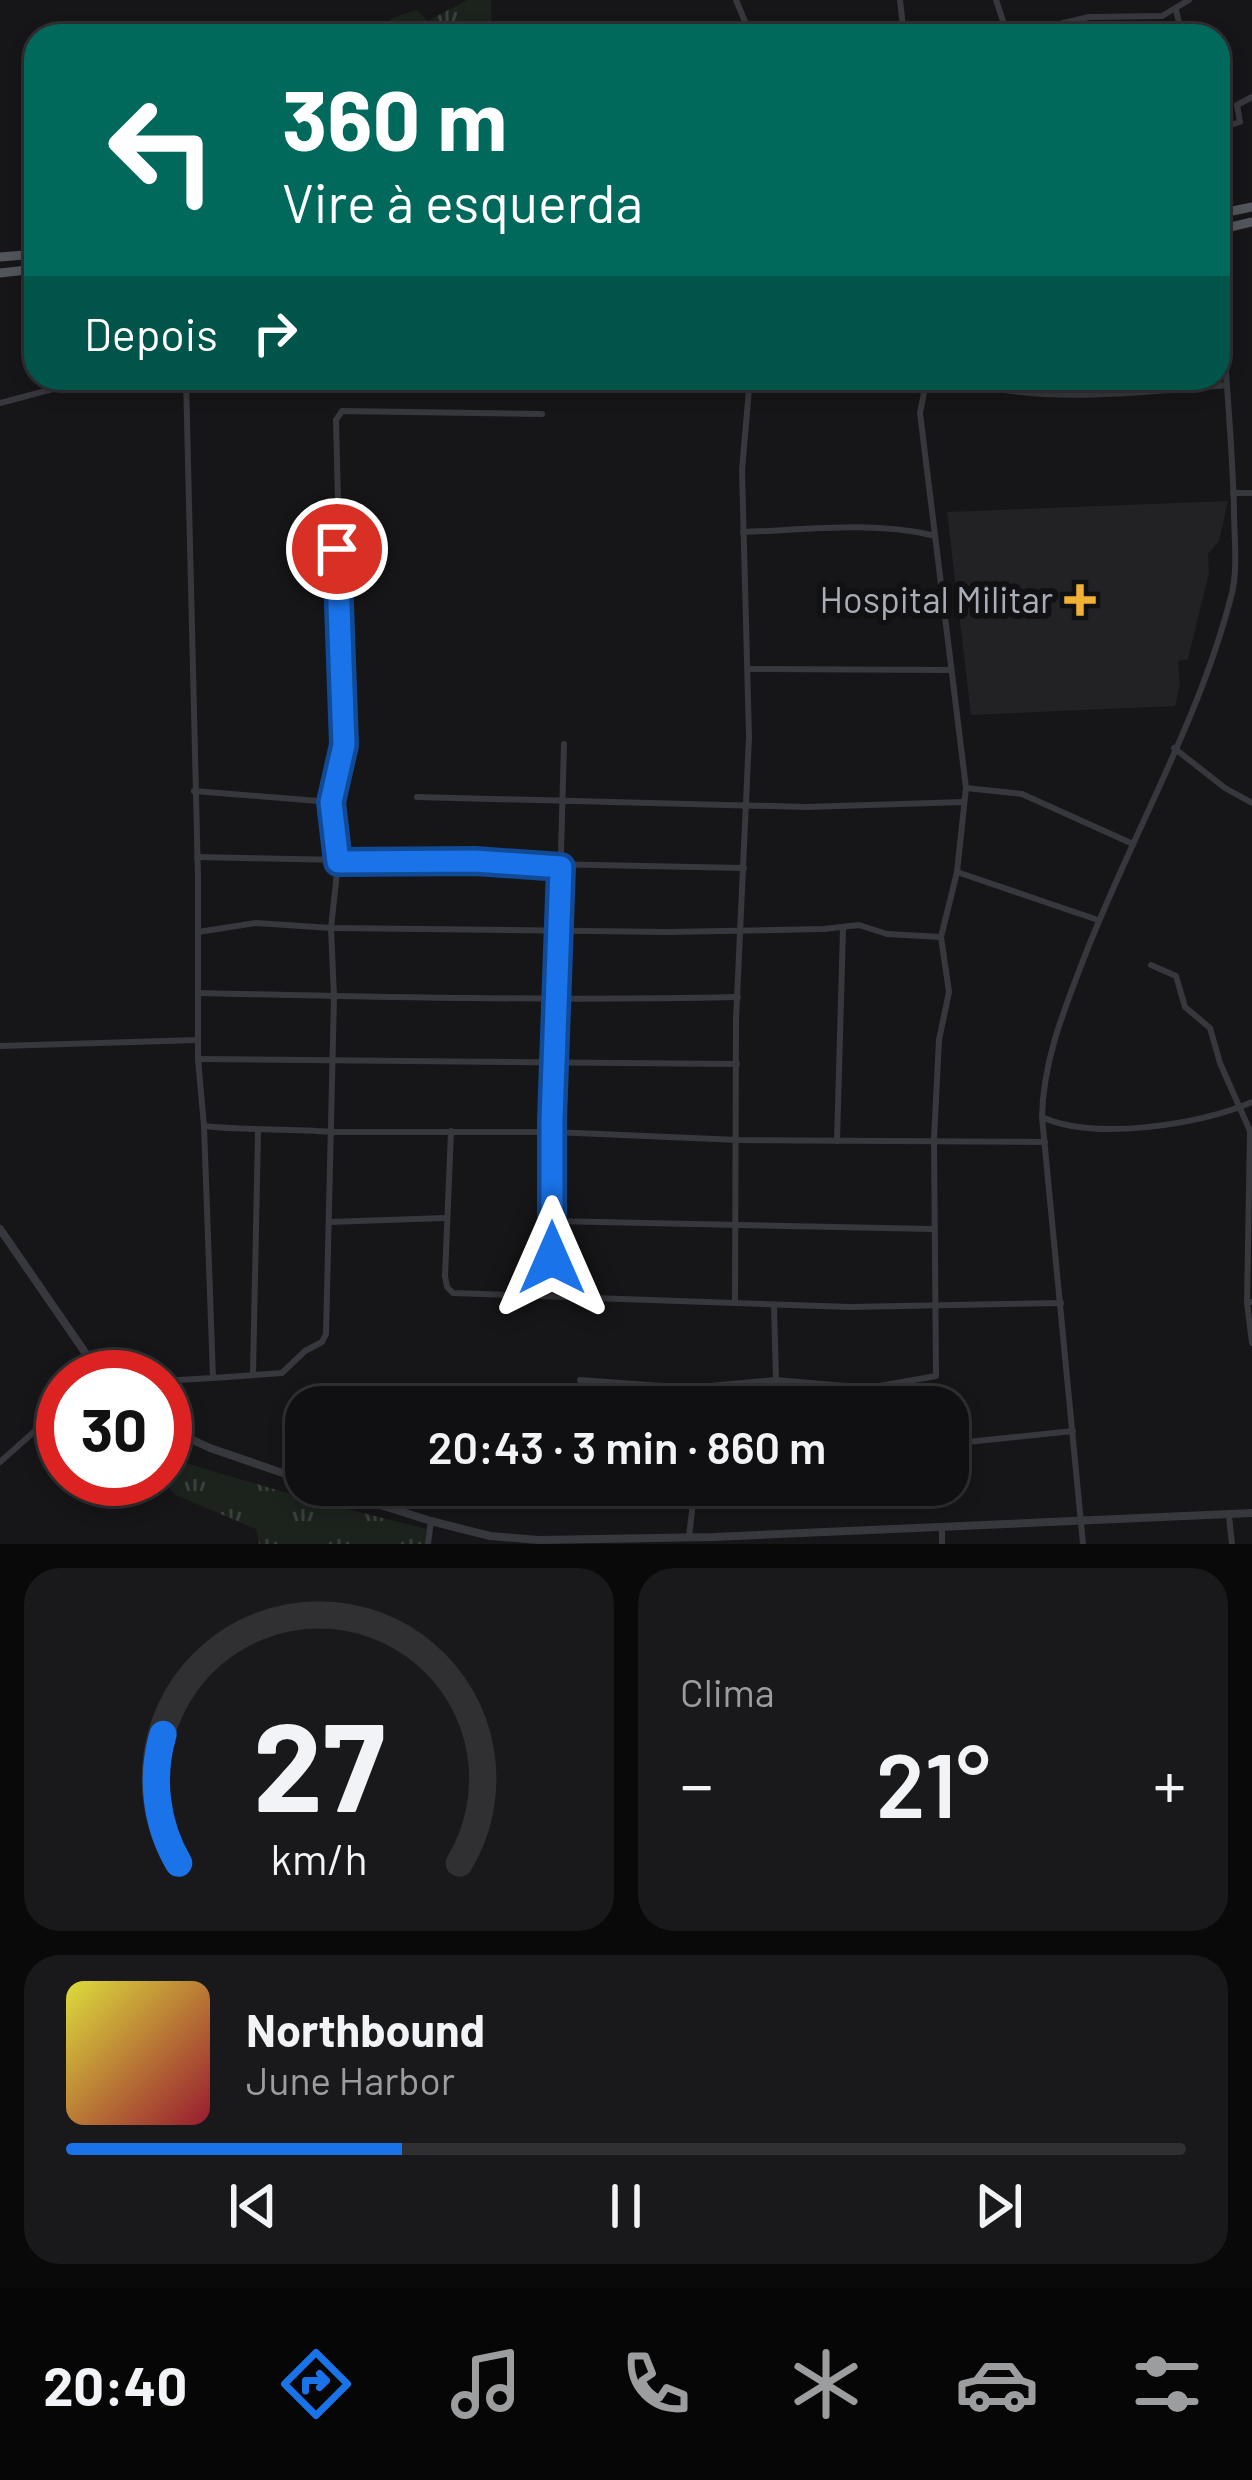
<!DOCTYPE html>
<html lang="pt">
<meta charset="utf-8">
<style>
:root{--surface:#101012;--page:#19191b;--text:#f1f3f6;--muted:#9c9d9f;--line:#303032;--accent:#1a73e8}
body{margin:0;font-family:Barlow,sans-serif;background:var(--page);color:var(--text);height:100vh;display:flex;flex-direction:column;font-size:45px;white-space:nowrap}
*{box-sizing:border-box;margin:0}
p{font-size:39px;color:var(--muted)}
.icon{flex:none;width:66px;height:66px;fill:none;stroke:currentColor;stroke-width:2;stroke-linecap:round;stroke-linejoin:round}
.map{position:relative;height:1544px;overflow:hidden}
.side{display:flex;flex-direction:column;gap:24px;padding:24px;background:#09090a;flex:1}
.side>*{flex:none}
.hud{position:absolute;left:24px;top:24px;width:1206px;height:366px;border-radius:36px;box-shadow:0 6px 18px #0003,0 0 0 3px var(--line);background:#00695c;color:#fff;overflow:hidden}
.speed{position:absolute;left:36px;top:1350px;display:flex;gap:24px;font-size:60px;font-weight:700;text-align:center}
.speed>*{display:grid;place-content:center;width:156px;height:156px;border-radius:50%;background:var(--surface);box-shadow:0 6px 18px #0003,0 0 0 3px var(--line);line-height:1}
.speed .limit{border:18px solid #d22;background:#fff;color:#111}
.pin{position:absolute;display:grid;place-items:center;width:102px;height:102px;color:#fff;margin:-51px;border:6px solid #fff;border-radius:50%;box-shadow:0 3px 12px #0007}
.me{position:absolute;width:132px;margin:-66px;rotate:0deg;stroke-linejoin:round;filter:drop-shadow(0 0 9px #0008)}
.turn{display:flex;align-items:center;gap:42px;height:252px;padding:0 60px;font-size:54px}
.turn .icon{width:156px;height:156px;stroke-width:2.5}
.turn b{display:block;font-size:84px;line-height:102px}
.then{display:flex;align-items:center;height:114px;padding:0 60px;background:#0003;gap:24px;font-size:45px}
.big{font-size:90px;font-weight:600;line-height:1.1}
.side .widget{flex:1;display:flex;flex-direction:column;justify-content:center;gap:18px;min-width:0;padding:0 42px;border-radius:36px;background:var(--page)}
.side .dial{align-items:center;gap:0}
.dial svg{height:312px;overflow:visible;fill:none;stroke:var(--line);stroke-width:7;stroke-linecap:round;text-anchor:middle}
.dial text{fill:var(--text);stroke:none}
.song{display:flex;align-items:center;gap:36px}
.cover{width:144px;height:144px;border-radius:18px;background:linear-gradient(135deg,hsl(60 70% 55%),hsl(350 70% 35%))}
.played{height:12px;border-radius:6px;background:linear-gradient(90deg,var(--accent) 30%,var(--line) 30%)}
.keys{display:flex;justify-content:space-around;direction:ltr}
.heat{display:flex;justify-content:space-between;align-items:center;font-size:66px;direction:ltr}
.side .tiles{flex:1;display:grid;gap:24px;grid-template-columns:1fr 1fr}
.widget:last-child{grid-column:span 2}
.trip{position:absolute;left:285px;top:1386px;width:684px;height:120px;border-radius:36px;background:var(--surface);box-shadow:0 6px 18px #0003,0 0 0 3px var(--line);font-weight:600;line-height:120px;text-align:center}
.tab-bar{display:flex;height:192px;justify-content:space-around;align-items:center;background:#060607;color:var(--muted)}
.tab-bar .icon{width:84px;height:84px}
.tab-bar .on{color:var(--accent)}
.tab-bar b{font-size:54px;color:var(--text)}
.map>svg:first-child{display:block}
</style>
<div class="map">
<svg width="1252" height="1544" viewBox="0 0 1252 1544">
<defs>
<pattern id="grass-tufts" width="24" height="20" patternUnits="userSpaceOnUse" patternTransform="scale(3)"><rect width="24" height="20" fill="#1c231d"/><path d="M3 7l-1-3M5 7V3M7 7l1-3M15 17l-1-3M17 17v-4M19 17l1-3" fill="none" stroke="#3a403c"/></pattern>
</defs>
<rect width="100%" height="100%" fill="#161618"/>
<!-- built -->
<polygon fill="#222225" points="1228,501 1219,541 1208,554 1209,573 1188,659 1178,661 1180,685 1175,706 971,715 947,512"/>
<!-- grass -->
<g fill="url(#grass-tufts)">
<polygon points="467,0 491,0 492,32 497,36 397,36 390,19 416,10 428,21"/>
<polygon points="165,1457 307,1499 427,1529 425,1544 259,1544 256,1529 176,1495 160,1479 165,1479"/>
</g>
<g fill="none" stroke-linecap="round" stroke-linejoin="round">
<!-- minor -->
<g stroke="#37383d" stroke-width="6">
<polyline points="736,0 751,36"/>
<polyline points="900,0 904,36"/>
<polyline points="996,0 1008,36 1089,17 1162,16 1189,0"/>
<polyline points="1176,10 1182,36"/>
<polyline points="1218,129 1240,122 1237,105 1252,97"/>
<path d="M965,378C1023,407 1161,391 1227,385"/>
<polyline points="0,403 94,378"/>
<polyline points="1233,493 1252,493"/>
<path d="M743,532C804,530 871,521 931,535"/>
<polyline points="748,669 948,670"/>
<polyline points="1174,748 1225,788 1252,803"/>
<polyline points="966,788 1022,794 1133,844"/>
<polyline points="194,791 331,802"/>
<polyline points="417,797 807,807 963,802"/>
<polyline points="197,857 744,868"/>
<polyline points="957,872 1098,920"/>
<polyline points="198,932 256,923 331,928 668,932 824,929 859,925 887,934 941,937"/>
<polyline points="1151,965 1176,976 1185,1007 1210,1028 1220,1063 1250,1131 1247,1303"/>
<path d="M198,993C378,997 558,1001 738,997"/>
<polyline points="0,1046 198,1040"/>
<polyline points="198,1059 737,1064"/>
<path d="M1042,1117C1093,1141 1201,1125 1252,1102"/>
<path d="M204,1126C247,1131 288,1128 331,1132H553L738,1140L1045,1142"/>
<polyline points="451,1131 445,1276 447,1287 453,1293 850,1307 1061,1303"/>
<polyline points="837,1141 843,929"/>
<polyline points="552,1221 932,1229"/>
<polyline points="329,1222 445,1218"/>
<path d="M552,1294C553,1111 559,927 564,744"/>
<polyline points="735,1300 736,1020 749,737 742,470 750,378"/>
<polyline points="1252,1302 1247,1303 1252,1343"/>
<polyline points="774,1306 776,1380"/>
<polyline points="253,1374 258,1132"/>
<polyline points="213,1378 282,1373 305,1351 322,1342 326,1334 334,997 331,928 338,863 331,802 344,745 336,420 342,411 542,414"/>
<polyline points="580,1380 688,1388 776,1380 868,1388 936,1376 934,1139 939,1040 949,992 941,937 957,872 966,788 920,413 927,378"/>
<polyline points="696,1388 699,1407"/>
<polyline points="165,1395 178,1380 213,1378 204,1126 198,1059 198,878 186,378"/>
<polyline points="948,1444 1073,1431"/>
<polyline points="0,1462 63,1406"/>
<polyline points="1229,1516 1232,1544"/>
<polyline points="942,1527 942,1544"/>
<polyline points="689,1537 695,1485"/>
<polyline points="428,1544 431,1521"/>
<path d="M1083,1544L1042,1117C1043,1061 1064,1010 1084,958C1131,836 1200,720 1232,593C1238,566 1234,538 1234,510C1232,431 1224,352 1218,272"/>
</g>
<!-- tertiary -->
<g stroke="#37383d" stroke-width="8">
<polyline points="0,1229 102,1377"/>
<polyline points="165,1427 210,1448 306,1481"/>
<polyline points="317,1485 431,1521 490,1536 539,1540 714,1537 1252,1513"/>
</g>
<!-- primary -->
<g stroke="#53555c" stroke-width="9">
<polyline points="1218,214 1252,207"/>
<polyline points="1218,230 1252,222"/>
<polyline points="0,257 36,254"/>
<polyline points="0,273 36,269"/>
</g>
</g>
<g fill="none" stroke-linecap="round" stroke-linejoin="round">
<defs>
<polyline id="route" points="337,549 344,745 331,802 338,862 475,861 561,867 552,1120 552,1258"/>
</defs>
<!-- route casing -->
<use href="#route" stroke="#114b97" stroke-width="30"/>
<!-- route -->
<use href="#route" stroke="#1a73e8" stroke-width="21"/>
</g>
<!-- markers -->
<path fill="#f2b134" stroke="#111113" stroke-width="4.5" d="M1074 582h12v12h12v12h-12v12h-12v-12h-12v-12h12z"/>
<g text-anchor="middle" stroke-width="12" stroke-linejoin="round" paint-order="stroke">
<!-- poi labels -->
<g font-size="36" fill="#a8adb8" stroke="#111113" text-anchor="end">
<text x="1053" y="613">Hospital Militar</text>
</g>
</g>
</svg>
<div class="speed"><div class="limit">30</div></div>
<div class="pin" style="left:337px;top:549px;background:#d93025"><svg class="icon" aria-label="arrive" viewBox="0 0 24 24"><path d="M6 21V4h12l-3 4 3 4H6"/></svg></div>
<svg class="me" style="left:552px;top:1258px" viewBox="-20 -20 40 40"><path d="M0-17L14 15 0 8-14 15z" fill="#1a73e8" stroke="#fff" stroke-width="4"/></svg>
<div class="trip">20:43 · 3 min · 860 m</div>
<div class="hud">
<div class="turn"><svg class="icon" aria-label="left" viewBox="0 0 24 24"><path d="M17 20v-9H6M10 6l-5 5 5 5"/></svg><div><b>360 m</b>Vire à esquerda</div></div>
<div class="then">Depois<svg class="icon" aria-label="right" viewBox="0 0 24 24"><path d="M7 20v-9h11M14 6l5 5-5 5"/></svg></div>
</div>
</div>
<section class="side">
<div class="tiles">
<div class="widget dial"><svg viewBox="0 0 100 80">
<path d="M14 69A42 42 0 1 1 86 69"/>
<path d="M14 69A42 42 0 0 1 10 36" stroke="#1a73e8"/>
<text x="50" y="56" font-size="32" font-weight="700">27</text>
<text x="50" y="72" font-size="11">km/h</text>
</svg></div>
<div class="widget"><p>Clima</p>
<div class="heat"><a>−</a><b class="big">21°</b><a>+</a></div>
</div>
<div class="widget">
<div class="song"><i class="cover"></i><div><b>Northbound</b><p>June Harbor</p></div></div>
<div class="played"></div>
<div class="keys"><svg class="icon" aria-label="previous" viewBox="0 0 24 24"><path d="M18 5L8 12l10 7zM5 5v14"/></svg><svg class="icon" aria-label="pause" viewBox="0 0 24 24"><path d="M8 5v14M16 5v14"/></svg><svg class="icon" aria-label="next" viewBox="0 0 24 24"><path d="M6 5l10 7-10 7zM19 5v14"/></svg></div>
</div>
</div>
</section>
<nav class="tab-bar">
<b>20:40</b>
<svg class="icon on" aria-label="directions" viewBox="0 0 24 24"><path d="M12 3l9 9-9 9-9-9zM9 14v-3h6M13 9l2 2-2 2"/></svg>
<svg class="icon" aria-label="music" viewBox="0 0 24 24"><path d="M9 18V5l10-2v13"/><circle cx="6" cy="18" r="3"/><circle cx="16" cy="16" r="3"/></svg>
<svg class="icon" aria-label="phone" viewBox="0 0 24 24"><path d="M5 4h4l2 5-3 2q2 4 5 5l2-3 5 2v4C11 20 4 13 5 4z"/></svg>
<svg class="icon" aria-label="climate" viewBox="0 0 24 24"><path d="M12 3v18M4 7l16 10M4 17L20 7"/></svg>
<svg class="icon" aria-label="car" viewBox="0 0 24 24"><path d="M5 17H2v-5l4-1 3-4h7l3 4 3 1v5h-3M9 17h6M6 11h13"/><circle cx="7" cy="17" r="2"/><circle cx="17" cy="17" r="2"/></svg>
<svg class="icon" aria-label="filters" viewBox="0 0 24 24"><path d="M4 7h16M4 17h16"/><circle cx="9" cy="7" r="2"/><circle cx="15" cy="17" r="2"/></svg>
</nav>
